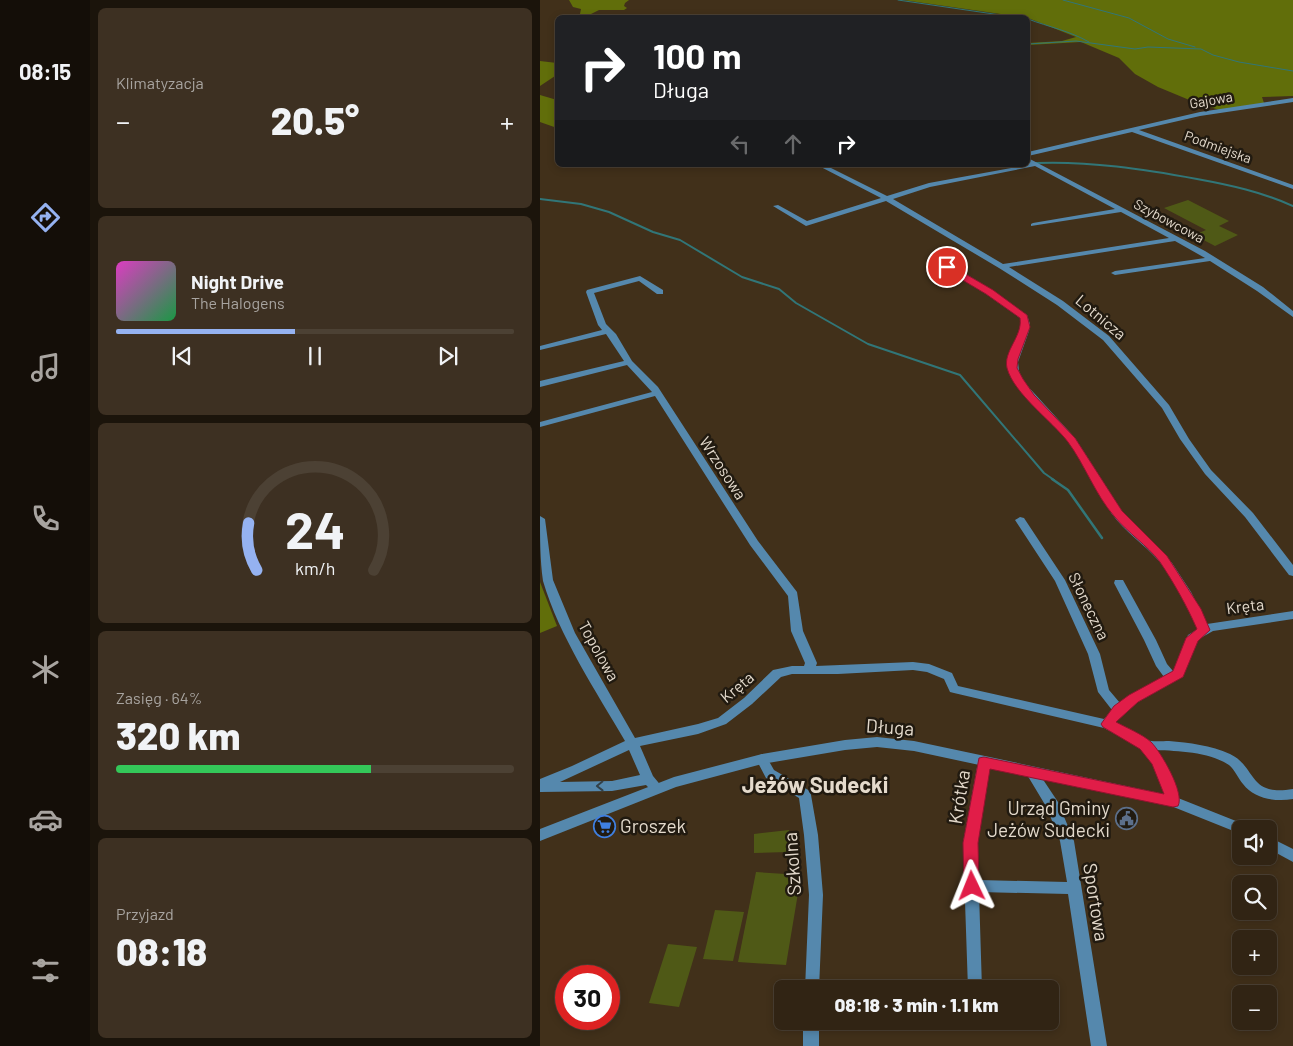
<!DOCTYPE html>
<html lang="pl">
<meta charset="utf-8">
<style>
:root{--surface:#312414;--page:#3d3022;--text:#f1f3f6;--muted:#a8a4a0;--line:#4c4134;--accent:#95b2f1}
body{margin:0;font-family:Barlow,sans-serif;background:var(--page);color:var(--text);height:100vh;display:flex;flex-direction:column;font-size:19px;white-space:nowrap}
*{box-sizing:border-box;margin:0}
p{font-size:16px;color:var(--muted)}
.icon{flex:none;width:28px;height:28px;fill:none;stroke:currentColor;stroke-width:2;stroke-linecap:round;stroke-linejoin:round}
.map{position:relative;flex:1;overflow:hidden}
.sheet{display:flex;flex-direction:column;gap:8px;padding:8px;background:#1b140b;width:450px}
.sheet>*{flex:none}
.guide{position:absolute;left:15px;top:15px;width:475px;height:152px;border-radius:8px;box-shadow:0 2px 8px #0003,0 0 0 1px var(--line);background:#202124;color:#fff;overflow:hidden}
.buttons{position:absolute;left:692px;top:820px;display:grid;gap:10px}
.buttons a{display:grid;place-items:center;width:45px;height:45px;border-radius:8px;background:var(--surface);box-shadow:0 2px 8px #0003,0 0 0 1px var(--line);font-size:25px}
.speed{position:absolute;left:15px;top:965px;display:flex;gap:10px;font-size:25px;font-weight:700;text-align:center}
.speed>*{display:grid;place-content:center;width:65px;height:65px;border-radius:50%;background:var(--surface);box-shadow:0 2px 8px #0003,0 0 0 1px var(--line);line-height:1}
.speed .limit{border:8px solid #d22;background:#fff;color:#111}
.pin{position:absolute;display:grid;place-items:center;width:42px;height:42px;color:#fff;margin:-21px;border:2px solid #fff;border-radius:50%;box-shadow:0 1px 5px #0007}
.me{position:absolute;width:55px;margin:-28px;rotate:358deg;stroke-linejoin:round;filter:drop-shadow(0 0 4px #0008)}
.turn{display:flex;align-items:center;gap:18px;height:105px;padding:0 15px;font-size:22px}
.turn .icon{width:65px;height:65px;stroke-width:2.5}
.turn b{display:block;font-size:35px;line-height:42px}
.lanes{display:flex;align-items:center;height:48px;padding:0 15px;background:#0003;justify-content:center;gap:25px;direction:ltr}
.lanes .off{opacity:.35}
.big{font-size:38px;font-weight:800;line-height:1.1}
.sheet .tile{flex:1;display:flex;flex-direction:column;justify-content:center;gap:8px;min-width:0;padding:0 18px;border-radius:8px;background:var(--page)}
.sheet .dial{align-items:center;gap:0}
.dial svg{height:130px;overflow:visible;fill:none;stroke:var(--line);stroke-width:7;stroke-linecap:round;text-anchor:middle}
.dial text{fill:var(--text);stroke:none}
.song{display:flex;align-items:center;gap:15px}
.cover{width:60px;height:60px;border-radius:8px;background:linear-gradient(135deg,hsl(310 70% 55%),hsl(140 70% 35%))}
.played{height:5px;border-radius:2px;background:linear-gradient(90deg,var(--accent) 45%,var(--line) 45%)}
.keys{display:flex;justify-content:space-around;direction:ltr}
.heat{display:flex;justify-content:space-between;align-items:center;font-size:28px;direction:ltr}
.charge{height:8px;border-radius:4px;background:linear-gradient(90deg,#34c759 64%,var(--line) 0)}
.trip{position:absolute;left:234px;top:980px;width:285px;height:50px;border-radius:8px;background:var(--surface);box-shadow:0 2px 8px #0003,0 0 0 1px var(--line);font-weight:800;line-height:50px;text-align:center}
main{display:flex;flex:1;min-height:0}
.dock{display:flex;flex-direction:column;width:90px;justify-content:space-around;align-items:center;background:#140e08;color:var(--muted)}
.dock .icon{width:35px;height:35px}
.dock .current{color:var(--accent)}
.dock b{font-size:22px;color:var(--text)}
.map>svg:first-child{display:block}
</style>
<main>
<nav class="dock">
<b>08:15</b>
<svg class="icon current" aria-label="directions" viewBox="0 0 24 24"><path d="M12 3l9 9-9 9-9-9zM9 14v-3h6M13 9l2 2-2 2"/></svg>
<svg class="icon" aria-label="music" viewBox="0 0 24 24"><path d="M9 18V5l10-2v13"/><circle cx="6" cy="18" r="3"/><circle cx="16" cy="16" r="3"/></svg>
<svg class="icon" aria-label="phone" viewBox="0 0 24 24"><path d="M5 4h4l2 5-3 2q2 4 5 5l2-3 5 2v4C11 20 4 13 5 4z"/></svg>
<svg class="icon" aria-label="climate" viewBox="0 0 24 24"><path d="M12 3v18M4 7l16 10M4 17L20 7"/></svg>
<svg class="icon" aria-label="car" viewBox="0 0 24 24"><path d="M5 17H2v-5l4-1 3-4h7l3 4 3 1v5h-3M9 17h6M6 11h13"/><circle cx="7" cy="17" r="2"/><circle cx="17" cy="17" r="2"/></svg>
<svg class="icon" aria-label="filters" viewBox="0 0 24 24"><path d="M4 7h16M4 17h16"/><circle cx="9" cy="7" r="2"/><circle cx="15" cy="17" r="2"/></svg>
</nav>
<section class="sheet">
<div class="tile"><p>Klimatyzacja</p>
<div class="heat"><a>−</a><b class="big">20.5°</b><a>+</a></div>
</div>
<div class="tile">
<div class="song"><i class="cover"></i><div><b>Night Drive</b><p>The Halogens</p></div></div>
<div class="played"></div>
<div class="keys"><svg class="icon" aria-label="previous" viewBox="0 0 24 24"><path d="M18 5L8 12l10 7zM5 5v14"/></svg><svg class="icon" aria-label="pause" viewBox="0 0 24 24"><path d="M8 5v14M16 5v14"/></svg><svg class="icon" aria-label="next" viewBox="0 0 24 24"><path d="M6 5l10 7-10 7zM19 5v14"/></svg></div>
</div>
<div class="tile dial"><svg viewBox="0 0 100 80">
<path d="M14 69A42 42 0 1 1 86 69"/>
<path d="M14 69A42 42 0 0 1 9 40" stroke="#95b2f1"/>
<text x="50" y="56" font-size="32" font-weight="700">24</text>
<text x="50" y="72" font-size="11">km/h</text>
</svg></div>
<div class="tile"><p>Zasięg · 64%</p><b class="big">320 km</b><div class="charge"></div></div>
<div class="tile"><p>Przyjazd</p><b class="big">08:18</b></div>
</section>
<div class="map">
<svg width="753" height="1046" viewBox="0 0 753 1046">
<rect width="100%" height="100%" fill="#41301a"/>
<!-- green -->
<g fill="#4f5916">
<polygon points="648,200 689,221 679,226 698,235 675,246 654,235 666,230 624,208"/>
<polygon points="249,830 248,852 214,853 214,834"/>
<polygon points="216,872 261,875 246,965 198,962"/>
<polygon points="175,910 204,912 193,961 163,959"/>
<polygon points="128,944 157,947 139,1007 109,1003"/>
</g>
<!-- forest -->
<g fill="#616e0a">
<polygon points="29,0 89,0 85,3 84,6 87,8 84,10 59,10 51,14 40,14 41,9 33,7"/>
<polygon points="363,0 753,0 753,96 722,97 724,103 680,110 659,104 618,87 595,74 579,58 541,42 488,45 488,43 522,41 536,37 488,18"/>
<polygon points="0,61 17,63 18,74 0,86"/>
<polygon points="0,95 17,100 17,128 0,122"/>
<polygon points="0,582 17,626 0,633"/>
</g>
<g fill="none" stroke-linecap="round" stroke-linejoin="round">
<!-- stream-far2 -->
<g stroke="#317678" stroke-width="1">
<polyline points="358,0 481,18"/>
<polyline points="523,0 589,18 628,39 655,47"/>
<path d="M488,19C509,27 530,31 549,42"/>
<polyline points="488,44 536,41 595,49 608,47 661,49 673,55 699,62 753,71"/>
</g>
<!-- stream-far1 -->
<g stroke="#317678" stroke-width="2">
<path d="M496,163C550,161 603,169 657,179C690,185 722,192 753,206"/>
<polyline points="0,199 41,204 69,212 113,232 140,240 202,277 239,289 256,303 328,344 420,375 504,473 514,480"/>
</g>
<!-- stream -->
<polyline stroke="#317678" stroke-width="2.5" points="512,479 528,490 562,538"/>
<!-- minor -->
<g fill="#5588ad" fill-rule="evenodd">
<polygon points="753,98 753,102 660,116 599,130 753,185 753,189 592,132 488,156 488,152 660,112"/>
<path d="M488,158L665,251L723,287L753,311V317L717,291L670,261L575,275L571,273L575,271L665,258L635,241L469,267L523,301L569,336L629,405L649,439L671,470L713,513L753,565V576L749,575L705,517L665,474L640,439L622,408L563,340L517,305L459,268L346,201L266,226L233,206L238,205L267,221L341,198L277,165H285L347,196L389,183L488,165L489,163L488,162ZM495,166L575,209L493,223L491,224V226L581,212L629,238L463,264L353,199L390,187Z"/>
<path d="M392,257H398L452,290L487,315L490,324L489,331L478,362L479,371L483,381L535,438L585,516L632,563L651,592L667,624L753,611V619L673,631L657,640L642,677L598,702L583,713L575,723C585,728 595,736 606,740C612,742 622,741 629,741C649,743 671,745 690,754C717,767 708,797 753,789V799C736,802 714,799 703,784C698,778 695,770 689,765C669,752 639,751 616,750C624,759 643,794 638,805L633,806L628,805L625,791L613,764L601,748L564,728L414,693L410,692L404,679L387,672L373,670L298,674H252L241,677L212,704L186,724L158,734L100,746L113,776L123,788L121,792C114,794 111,790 106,785L72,791L0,792V779L32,766L85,741C56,691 19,636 3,581C0,560 0,537 0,516L5,519L13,580L35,633L95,738L158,724L178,718L204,698L233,670L252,666H264L265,663L251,631L248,596L210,545L115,396L0,427V422L112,392L87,365L0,387V381L84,361L66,334L0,350V346L62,330L58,325L46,292L47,290L100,276L123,290V294H117L99,281L54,293L66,324L76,334L92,361L118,387L218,541L257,592L263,631L277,663L276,666L373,662L389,664L412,673L418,686L564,719L572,710L558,692L548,654L515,581L475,520L480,517L484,518L525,580L560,654L569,690L580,703L624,677L616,666L604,640L574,583L575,580H583L616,640L627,664L633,671L648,635L658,629C647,605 636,580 618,560C604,544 585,532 572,514C556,491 546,465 529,442C512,420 480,399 471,372C464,353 486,337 480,318L446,294L392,261ZM89,750L100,775L72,781L20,782Z"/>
<polygon points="222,754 226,756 234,770 270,791 271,795 278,835 283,895 279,989 265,989 269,895 264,835 259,798 226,778 216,759 218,756"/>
<polygon points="444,757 448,759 450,762 437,843 438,880 527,882 520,841 507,808 486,773 488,769 492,768 496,769 518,802 534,841 567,1046 551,1046 528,894 439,892 442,989 428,989 423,843 438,762 440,759"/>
<rect x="263" y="1021" width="16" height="25"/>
</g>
<!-- tertiary -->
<g fill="#5588ad" fill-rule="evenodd">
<polygon points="337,737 374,741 633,796 706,825 707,829 701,829 701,834 631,806 374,751 337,747 305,750 222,764 136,787 0,841 0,829 134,777 222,754 305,740"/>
<polygon points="729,837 753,849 753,862 729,849"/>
</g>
</g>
<!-- one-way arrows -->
<defs><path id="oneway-chevron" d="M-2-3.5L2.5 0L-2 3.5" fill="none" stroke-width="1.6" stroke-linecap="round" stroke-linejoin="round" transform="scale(1.25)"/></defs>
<use stroke="#334047" href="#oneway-chevron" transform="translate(60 786) rotate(179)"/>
<!-- route -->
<path fill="#e11d48" stroke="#92132f" d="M404,265H410L453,290L487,315L490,327L478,359L477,368L483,379L494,395L535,438L582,511L627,556L661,609L670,630L658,641L643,677L598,702L576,722C587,728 602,734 611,742C621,752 645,793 638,806L633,807L450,769L438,843L439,886L437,891L432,893L426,891L424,886L423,843L439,758L444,757L624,794L612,764L600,749L563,727L561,724L574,706L589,695L633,671L646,638L657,629C647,606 634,583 620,562C607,545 588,533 574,516C555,494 545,465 528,442C512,421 474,394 467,368C463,351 483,336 480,318L446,294L404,269Z"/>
<!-- icons -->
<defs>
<symbol id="civic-ring" viewBox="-11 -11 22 22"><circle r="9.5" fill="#211a10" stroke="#5c6f8a" stroke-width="1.5"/><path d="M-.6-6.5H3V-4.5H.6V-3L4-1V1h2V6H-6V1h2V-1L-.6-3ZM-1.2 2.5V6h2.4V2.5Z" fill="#5c6f8a"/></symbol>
<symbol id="supermarket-ring" viewBox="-11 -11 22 22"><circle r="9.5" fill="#211a10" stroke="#3f7fe0" stroke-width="1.5"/><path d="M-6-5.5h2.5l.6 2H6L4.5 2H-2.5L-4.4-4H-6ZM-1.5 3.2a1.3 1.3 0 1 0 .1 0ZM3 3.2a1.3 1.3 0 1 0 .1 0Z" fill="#3f7fe0"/></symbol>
</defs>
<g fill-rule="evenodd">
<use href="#civic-ring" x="574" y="806" width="25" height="25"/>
<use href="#supermarket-ring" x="52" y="814" width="25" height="25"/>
</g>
<g text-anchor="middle" stroke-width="5" stroke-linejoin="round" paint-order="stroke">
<!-- far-street labels -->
<g font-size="14" fill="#e4dacc" stroke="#211a10">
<text transform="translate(671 100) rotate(-10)" y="5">Gajowa</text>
<text transform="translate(678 147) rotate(20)" y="5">Podmiejska</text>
<text transform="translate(629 221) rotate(28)" y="5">Szybowcowa</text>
</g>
<!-- street labels -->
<g font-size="16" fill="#e4dacc" stroke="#211a10">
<text transform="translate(561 317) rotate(40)" y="6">Lotnicza</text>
<text transform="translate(183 468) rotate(57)" y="6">Wrzosowa</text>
<text transform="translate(549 606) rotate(64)" y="6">Słoneczna</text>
<text transform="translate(705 606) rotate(-7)" y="6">Kręta</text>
<text transform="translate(59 651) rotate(61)" y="6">Topolowa</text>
<text transform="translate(197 687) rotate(-40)" y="6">Kręta</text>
</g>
<!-- near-street labels -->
<g font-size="19" fill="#e4dacc" stroke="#211a10">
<text transform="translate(350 727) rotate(4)" y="7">Długa</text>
<text transform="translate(419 797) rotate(-81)" y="7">Krótka</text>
<text transform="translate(252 864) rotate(-94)" y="7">Szkolna</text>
<text transform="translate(556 902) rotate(81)" y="7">Sportowa</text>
</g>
<!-- near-poi labels -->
<g font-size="19" fill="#e4dacc" stroke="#211a10" text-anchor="end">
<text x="570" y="815">Urząd Gminy<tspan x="570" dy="22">Jeżów Sudecki</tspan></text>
<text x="80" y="833" text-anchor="start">Groszek</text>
</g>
<!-- near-quarter labels -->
<g font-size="22" font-weight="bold" fill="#e4dacc" stroke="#211a10">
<text x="275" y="793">Jeżów Sudecki</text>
</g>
</g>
</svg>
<div class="buttons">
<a><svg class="icon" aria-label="sound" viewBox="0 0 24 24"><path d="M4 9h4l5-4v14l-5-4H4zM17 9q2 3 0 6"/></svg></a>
<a><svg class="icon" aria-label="search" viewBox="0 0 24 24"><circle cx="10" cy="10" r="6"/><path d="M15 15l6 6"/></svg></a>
<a>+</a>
<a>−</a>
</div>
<div class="speed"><div class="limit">30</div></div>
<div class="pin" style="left:407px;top:267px;background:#d93025"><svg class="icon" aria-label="arrive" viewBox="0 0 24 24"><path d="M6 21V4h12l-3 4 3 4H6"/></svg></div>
<svg class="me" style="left:432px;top:886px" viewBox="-20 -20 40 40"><path d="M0-17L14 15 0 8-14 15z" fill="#e11d48" stroke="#fff" stroke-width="4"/></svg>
<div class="trip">08:18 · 3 min · 1.1 km</div>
<div class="guide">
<div class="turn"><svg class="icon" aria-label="right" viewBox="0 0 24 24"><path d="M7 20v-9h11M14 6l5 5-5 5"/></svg><div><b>100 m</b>Długa</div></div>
<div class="lanes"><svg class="icon off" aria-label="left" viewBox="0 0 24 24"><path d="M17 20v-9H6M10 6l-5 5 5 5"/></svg><svg class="icon off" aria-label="ahead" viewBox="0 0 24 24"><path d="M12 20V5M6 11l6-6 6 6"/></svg><svg class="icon" aria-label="right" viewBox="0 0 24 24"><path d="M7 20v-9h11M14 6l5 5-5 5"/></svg></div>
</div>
</div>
</main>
